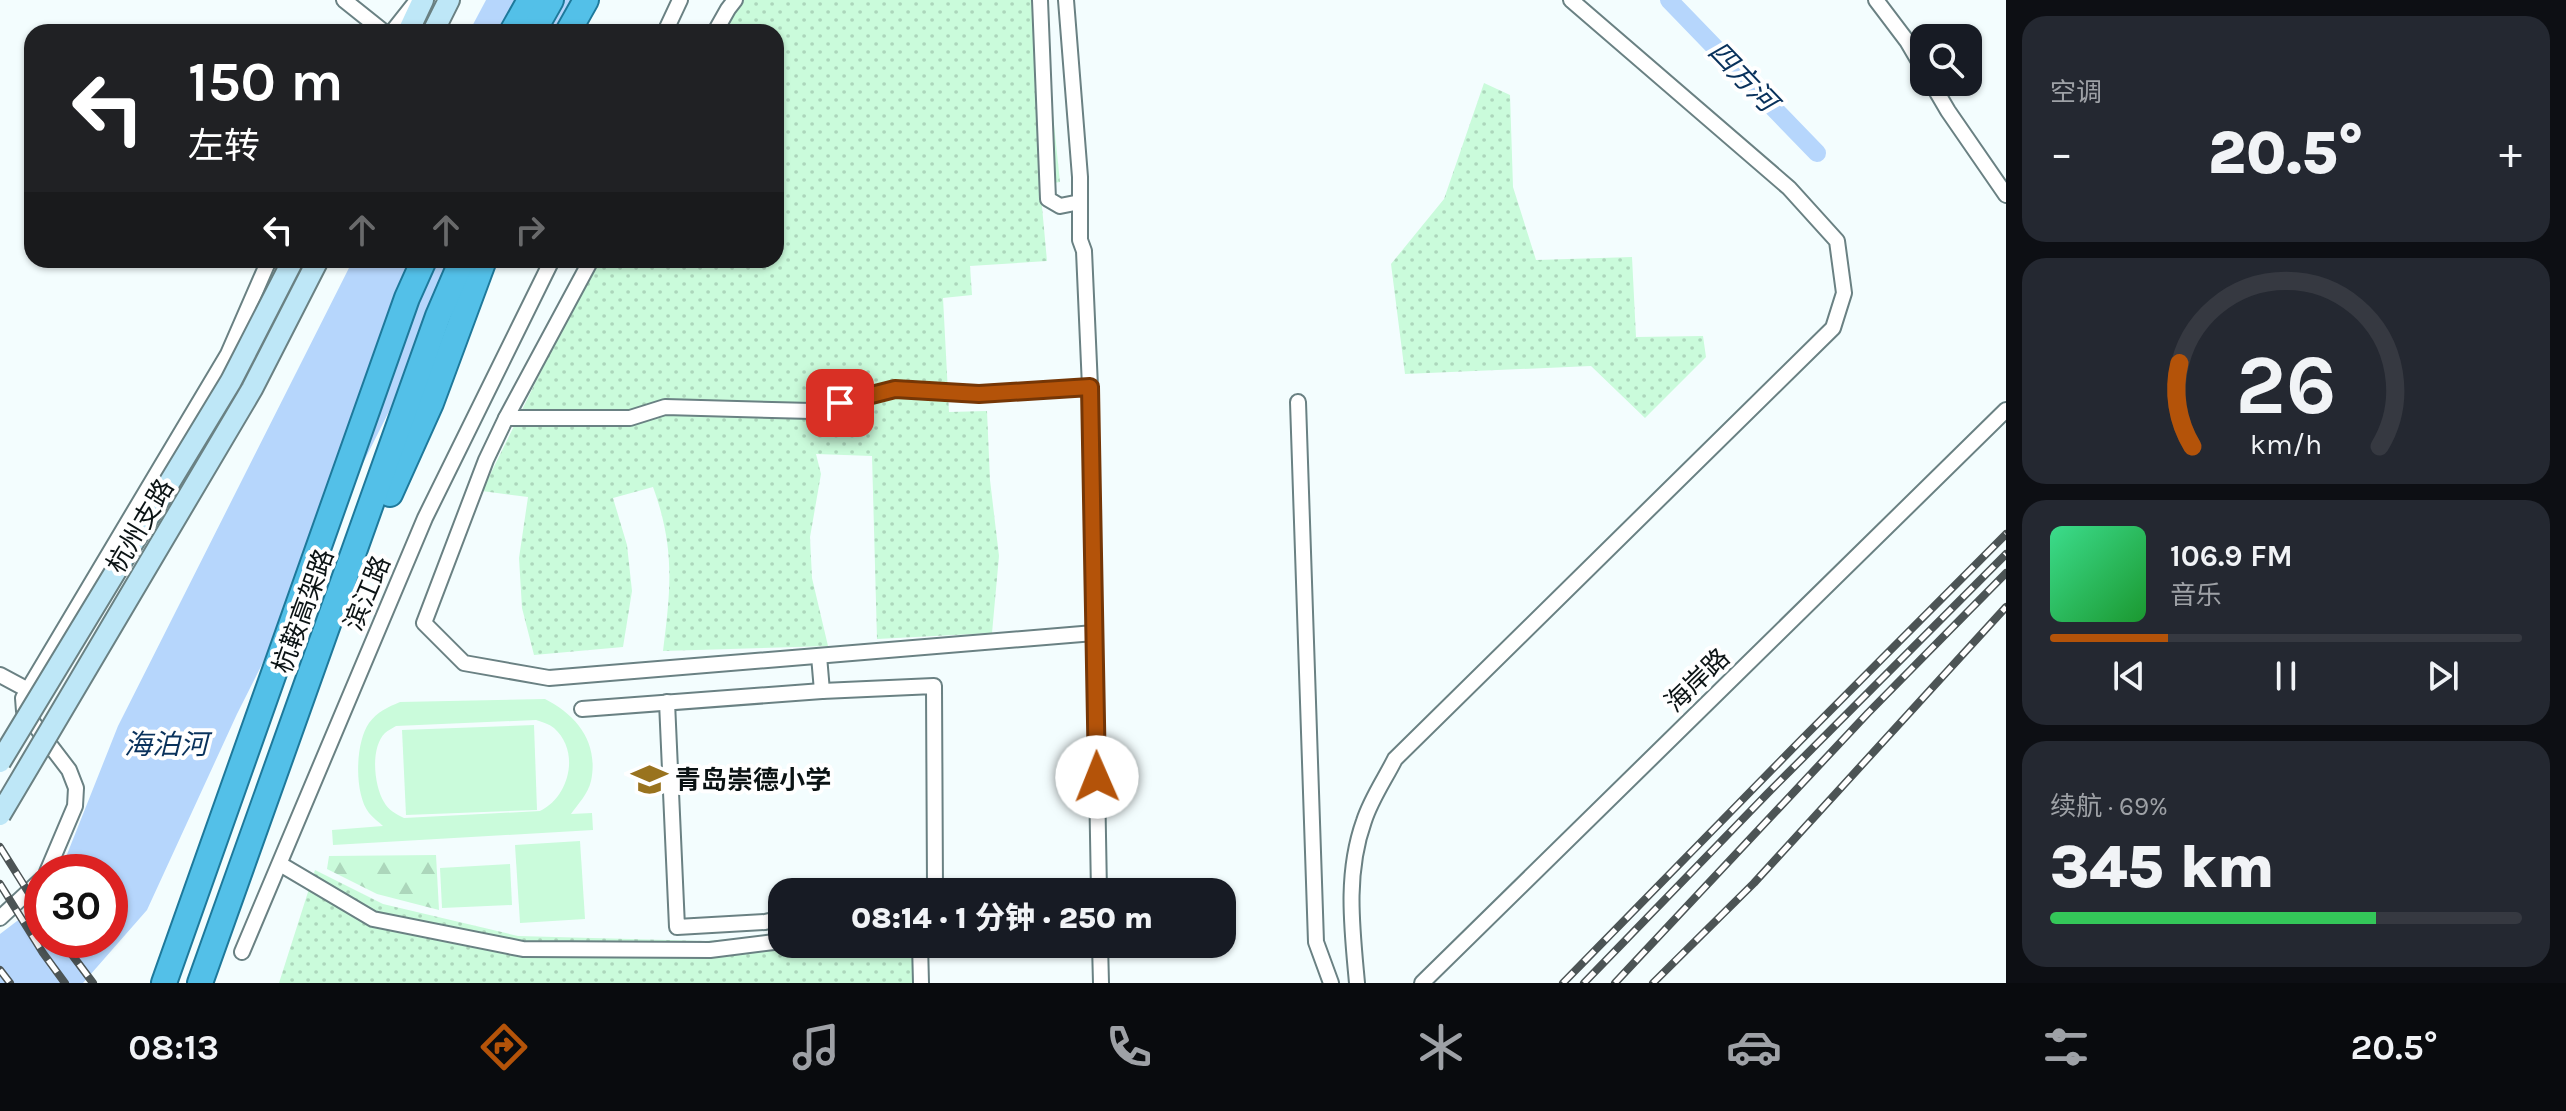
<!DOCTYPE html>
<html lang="zh">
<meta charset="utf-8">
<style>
:root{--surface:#171b24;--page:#242831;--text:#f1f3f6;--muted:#9ea1a6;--line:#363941;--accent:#b45309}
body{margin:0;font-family:Karla,"Noto Sans SC",sans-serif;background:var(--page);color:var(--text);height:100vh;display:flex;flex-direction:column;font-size:30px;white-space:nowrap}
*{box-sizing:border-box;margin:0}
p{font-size:26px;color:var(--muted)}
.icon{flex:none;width:44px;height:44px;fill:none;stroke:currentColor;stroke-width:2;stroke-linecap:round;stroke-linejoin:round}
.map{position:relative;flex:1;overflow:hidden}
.side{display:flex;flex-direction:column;gap:16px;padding:16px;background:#0d0f14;width:560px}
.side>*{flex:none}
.guide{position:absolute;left:24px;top:24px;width:760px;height:244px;border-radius:24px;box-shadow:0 2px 6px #0004;background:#202124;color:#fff;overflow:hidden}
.buttons{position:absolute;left:1910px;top:24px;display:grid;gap:16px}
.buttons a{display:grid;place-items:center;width:72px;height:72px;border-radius:16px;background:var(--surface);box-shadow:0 2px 6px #0004;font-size:40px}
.speed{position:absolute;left:24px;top:854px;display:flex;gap:16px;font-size:40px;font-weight:700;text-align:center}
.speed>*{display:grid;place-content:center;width:104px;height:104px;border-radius:50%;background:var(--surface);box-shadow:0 2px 6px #0004;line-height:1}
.speed .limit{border:12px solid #d22;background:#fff;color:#111}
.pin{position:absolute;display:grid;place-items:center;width:68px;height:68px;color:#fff;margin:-34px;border-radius:16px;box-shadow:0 4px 12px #0006}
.me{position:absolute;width:88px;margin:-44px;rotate:359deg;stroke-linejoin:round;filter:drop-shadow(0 0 6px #0008)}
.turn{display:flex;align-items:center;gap:28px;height:168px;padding:0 32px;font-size:36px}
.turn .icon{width:104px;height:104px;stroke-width:2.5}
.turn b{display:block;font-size:56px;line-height:68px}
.lanes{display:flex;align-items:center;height:76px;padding:0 32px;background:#0003;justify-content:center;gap:40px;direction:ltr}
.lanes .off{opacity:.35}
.big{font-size:60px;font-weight:800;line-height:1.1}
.side .widget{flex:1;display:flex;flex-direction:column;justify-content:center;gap:12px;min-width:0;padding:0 28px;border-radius:24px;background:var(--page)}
.side .dial{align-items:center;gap:0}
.dial svg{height:208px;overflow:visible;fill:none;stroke:var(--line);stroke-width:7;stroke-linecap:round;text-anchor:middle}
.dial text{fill:var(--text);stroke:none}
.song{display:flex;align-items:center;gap:24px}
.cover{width:96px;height:96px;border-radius:12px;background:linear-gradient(135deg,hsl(150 70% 55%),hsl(130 70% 35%))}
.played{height:8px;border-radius:4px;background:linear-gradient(90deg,var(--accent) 25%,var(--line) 25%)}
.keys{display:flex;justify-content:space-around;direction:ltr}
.heat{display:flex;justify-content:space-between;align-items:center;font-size:44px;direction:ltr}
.charge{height:12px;border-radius:6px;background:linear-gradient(90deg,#34c759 69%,var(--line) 0)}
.trip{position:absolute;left:768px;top:878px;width:468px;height:80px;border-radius:24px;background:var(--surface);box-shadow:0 2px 6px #0004;font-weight:800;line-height:80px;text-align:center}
.tabs{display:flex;height:128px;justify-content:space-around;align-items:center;background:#090b0e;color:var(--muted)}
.tabs .icon{width:56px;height:56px}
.tabs .active{color:var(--accent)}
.tabs b{font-size:36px;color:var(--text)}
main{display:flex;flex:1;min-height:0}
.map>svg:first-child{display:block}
</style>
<main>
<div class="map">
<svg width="2006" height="983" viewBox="0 0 2006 983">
<defs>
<pattern id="forest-firs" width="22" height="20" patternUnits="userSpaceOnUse" patternTransform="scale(2)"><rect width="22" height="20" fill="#cafbdb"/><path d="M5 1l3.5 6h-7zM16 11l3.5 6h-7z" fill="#acd6bb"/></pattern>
<pattern id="park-dots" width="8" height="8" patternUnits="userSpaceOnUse" patternTransform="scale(2)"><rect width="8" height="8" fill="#cafbdb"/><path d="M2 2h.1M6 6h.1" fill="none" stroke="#acd6bb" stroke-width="1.8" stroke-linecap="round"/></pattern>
</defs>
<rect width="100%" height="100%" fill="#f3fdfe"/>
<!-- grass -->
<g fill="#cafbdb" fill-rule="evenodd">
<path d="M545,699C577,715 599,743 591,781C588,794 578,804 571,814L592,813L593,830L333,845L332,830L383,826C379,822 373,818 369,813C354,794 355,743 369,723C377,712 388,707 400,702ZM536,720C542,722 549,724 554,728C581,752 569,797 540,811L404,818C396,814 388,810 384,802C374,785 370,748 385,733C388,730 393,728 396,726Z"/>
<polygon points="534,725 537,810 406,815 402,730"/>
<polygon points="580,841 585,919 520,923 515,845"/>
<polygon points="510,864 512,905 442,908 440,868"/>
</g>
<!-- forest -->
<polygon fill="url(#forest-firs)" points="436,855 439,910 377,894 327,869 329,856"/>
<!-- park -->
<g fill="url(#park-dots)">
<path d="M735,0H1041L1060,182L1040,185L1047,261L970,266L972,295L943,298L949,412L987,411L990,480L999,556L992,633L877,639L872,456L816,454L821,474L810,537L812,578L828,646L663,651C671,589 675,547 653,487L613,498L627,545L632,591L623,647L534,655L522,608L519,558L528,497L482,491L596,260H776V32H716Z"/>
<polygon points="1484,83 1510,95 1513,187 1536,260 1632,257 1636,337 1703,336 1706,357 1645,418 1591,366 1405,374 1391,264 1444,199"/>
<polygon points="315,870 383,904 518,936 705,941 782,935 782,944 920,944 921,983 279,983"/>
</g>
<!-- water -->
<g fill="#b6d6fc">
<polygon points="486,0 596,0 580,32 469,32"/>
<polygon points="353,260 465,260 237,714 147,910 83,983 0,983 0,934 42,902 42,940 110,940 110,872 60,872 118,726"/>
</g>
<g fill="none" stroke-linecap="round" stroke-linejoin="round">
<!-- canal -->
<polyline stroke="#b6d6fc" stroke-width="18" points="1669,0 1817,153"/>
<defs>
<g id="minor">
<polyline points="344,0 384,32"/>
<polyline points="1040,0 1048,199 1060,206 1080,202"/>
<polyline points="1066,0 1080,177 1080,240 1084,251 1090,387 1099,892"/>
<polyline points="1876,0 1907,41 1924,70"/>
<polyline points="392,32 415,3"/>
<polyline points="665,32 680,0"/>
<polyline points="715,32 728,9 735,0"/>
<polyline points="1931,82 1948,111 2006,195"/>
<polyline points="591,260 506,418 486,460 424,623 464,663 549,678 1094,633"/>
<polyline points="1298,402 1316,942 1331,983"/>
<polyline points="506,418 630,418 665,407 812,411 895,389 979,394 1090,387"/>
<polyline points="819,656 822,691"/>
<polyline points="0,675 28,690"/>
<polyline points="667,702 677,927 765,922 782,918"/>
<polyline points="582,709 822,691 934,686 935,888 915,892"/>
<polyline points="280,864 373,919 523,949 710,950 782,941"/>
<polyline points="47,872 75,806 76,788 69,770 24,711 23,698 228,354 269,260"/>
<polyline points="0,918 42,879"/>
<polyline points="920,944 921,983"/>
<polyline points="1100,944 1101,983"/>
<polyline points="242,952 425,518 552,260"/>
<path d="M1357,983C1352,928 1345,874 1364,821C1371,799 1385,779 1395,759L1833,328L1844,293L1837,241L1789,188L1571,0"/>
<polyline points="1422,983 2006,410"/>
</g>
<g id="secondary">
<polyline points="408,32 423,0"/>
<polyline points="433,32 449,0"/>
</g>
<g id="trunk">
<polyline points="512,32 530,0"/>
<polyline points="533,32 551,0"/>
<polyline points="568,32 586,0"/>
<polyline points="390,494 431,403 484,260"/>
<polyline points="164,983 407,298 424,260"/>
<polyline points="200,983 438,316 462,260"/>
</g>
</defs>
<!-- minor casing -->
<use href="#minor" stroke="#6a8183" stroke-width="18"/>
<!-- secondary casing -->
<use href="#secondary" stroke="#6a8183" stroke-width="24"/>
<!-- trunk casing -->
<use href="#trunk" stroke="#1e799b" stroke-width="28"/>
<!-- minor -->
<use href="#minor" stroke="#fff" stroke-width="14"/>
<!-- secondary -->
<use href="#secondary" stroke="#bee7f7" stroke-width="20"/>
<!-- trunk -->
<use href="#trunk" stroke="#53c0e8" stroke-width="24"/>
<defs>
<g id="rail">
<polyline points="0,847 42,914"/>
<polyline points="0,884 43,953 65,983"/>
<polyline points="61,940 93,983"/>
<polyline points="0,970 10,983"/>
<polyline points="1563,983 1799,742 2006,534"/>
<polyline points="1584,983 1767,794 2006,554"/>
<polyline points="1615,983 1868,713 2006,573"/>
<polyline points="1653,983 1754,883 2006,607"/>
</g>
</defs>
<!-- rail casing -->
<use href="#rail" stroke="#4c5455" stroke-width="8"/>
<!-- rail -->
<use href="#rail" stroke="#fff" stroke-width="5" stroke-dasharray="15" stroke-linecap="butt"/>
<defs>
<g id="secondary-bridge">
<polyline points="0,762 231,381 293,260"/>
<polyline points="0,815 252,389 318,260"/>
</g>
</defs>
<!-- secondary-bridge casing -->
<use href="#secondary-bridge" stroke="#6a8183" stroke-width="24" stroke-linecap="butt"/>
<!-- secondary-bridge -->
<use href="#secondary-bridge" stroke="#bee7f7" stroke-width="20"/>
</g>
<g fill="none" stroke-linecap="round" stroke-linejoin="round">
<defs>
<polyline id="route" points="840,403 895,389 979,394 1090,387 1097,777"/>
</defs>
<!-- route casing -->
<use href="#route" stroke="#753606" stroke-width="20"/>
<!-- route -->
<use href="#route" stroke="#b45309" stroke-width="14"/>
</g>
<!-- icons -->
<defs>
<symbol id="school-bare" viewBox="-9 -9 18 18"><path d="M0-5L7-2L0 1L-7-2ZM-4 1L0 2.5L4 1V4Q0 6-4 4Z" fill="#99731e" stroke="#fff" stroke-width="2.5" paint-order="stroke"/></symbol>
</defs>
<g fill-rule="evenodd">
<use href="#school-bare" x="624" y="754" width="51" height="51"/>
</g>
<g text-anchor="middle" stroke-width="8" stroke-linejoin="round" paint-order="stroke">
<!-- street labels -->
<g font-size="26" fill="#0b1314" stroke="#fff">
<text transform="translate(140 526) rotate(-59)" y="9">杭州支路</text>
<text transform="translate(367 593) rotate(-67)" y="9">滨江路</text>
<text transform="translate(303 611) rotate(-70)" y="9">杭鞍高架路</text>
<text transform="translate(1697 680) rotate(-44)" y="9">海岸路</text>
</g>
<!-- poi labels -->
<g font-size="26" font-weight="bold" fill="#0b1314" stroke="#fff" text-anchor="start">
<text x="675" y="789">青岛崇德小学</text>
</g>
<!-- water labels -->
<g font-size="28" font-style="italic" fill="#09325c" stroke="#fff">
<text transform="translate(1743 76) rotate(46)" y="10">四方河</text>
<text x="166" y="754">海泊河</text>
</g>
</g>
</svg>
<div class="buttons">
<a><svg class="icon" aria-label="search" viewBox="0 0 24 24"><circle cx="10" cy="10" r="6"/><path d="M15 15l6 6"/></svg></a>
</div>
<div class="speed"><div class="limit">30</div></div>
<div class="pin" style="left:840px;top:403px;background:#d93025"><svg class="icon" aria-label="arrive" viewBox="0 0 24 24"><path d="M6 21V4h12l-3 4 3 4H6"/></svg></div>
<svg class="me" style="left:1097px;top:777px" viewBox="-20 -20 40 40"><circle r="19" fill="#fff"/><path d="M0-13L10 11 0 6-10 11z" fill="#b45309"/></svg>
<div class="trip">08:14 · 1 分钟 · 250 m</div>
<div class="guide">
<div class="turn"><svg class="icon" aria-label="left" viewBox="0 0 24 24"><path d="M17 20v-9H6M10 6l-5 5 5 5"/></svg><div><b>150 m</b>左转</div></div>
<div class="lanes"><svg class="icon" aria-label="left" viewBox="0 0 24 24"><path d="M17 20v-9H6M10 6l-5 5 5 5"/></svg><svg class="icon off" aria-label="ahead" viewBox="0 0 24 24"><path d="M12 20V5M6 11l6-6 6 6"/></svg><svg class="icon off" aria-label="ahead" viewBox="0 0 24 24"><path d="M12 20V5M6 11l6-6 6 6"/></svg><svg class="icon off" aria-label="right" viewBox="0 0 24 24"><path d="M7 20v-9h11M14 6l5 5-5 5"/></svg></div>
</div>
</div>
<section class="side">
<div class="widget"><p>空调</p>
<div class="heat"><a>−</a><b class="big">20.5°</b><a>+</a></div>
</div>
<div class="widget dial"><svg viewBox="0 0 100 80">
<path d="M14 69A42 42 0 1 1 86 69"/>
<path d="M14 69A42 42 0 0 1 9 37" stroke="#b45309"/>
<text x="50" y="56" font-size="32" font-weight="700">26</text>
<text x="50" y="72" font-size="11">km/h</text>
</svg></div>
<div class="widget">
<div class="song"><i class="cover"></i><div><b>106.9 FM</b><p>音乐</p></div></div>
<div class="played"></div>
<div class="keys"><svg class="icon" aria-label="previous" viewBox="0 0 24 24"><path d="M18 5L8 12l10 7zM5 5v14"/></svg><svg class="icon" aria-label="pause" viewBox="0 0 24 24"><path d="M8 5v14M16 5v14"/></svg><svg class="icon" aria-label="next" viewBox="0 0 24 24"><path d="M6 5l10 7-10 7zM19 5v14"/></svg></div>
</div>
<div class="widget"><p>续航 · 69%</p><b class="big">345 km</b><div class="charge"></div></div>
</section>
</main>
<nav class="tabs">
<b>08:13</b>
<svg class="icon active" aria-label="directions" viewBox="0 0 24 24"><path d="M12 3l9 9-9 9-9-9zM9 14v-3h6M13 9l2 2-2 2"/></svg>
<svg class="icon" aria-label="music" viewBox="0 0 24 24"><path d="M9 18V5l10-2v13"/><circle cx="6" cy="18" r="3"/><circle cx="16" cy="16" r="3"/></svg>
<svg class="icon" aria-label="phone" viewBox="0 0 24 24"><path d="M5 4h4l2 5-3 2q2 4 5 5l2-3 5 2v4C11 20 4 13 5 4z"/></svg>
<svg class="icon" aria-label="climate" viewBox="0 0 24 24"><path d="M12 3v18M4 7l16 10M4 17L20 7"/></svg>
<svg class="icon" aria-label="car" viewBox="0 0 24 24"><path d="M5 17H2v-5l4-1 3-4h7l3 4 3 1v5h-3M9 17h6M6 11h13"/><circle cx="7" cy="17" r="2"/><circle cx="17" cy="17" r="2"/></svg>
<svg class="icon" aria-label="filters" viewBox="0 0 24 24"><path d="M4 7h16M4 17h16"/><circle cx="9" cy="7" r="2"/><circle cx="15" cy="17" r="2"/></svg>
<b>20.5°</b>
</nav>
